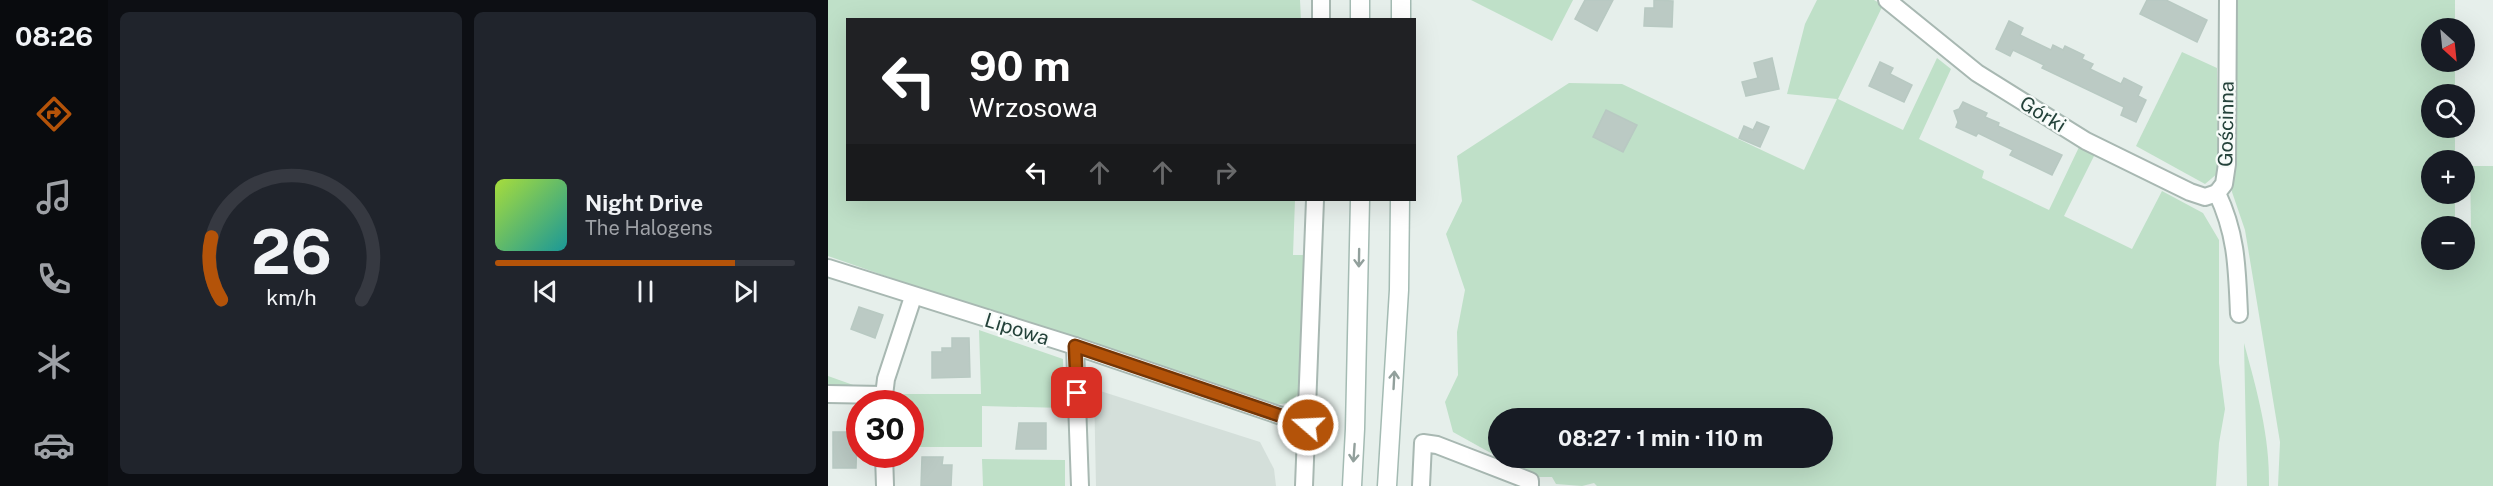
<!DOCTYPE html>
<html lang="pl">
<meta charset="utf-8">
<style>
:root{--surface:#171b24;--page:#20242c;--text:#f1f3f6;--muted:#9ea1a6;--line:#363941;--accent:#b45309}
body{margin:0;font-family:"Public Sans",sans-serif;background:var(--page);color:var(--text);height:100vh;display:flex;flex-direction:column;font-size:22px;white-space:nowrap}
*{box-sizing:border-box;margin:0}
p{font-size:20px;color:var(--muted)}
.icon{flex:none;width:33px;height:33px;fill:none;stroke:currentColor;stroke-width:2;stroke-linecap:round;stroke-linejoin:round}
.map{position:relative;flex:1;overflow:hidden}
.details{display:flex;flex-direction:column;gap:12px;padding:12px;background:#0d0f14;width:720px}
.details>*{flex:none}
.hud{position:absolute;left:18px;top:18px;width:570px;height:183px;border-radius:0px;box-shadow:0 6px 24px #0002;background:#202124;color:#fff;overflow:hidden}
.needle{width:39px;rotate:153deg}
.controls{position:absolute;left:1593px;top:18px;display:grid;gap:12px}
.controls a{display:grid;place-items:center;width:54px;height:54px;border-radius:50%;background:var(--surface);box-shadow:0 6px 24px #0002;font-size:30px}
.speed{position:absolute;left:18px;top:390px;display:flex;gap:12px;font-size:30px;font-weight:700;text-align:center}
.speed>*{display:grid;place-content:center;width:78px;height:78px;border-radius:50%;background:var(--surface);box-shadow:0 6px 24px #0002;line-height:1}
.speed .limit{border:9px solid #d22;background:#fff;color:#111}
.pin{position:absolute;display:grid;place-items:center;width:51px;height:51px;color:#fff;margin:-26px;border-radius:12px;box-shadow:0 3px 9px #0006}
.me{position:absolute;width:66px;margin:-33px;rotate:289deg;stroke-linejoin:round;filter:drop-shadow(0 0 4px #0008)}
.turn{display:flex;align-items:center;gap:21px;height:126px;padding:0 24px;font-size:27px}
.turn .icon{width:78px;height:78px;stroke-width:2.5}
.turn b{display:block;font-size:42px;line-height:51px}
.lanes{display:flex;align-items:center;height:57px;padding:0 24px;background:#0003;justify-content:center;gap:30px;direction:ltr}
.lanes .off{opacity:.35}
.details .card{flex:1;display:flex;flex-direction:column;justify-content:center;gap:9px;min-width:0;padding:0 21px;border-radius:9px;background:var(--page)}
.details .dial{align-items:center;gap:0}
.dial svg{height:156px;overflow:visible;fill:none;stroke:var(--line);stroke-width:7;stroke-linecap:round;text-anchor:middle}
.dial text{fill:var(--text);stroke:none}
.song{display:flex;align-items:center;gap:18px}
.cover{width:72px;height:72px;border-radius:9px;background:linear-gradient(135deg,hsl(80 70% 55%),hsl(180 70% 35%))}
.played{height:6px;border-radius:3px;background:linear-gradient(90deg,var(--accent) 80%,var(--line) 80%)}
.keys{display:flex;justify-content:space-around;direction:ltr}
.details .tiles{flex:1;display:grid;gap:12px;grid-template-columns:repeat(2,1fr)}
.trip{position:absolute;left:660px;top:408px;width:345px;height:60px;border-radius:30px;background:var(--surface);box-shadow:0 6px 24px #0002;font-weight:700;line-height:60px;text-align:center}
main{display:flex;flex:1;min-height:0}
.tab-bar{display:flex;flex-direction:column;width:108px;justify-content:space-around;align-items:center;background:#090b0e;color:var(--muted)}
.tab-bar .icon{width:42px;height:42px}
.tab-bar .active{color:var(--accent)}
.tab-bar b{font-size:27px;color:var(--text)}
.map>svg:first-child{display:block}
</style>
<main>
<nav class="tab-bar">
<b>08:26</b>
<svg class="icon active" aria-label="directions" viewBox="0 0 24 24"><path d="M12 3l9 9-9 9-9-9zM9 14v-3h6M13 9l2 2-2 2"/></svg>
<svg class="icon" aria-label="music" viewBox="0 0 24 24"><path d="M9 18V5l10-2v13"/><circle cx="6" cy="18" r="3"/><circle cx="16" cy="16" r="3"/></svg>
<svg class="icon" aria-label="phone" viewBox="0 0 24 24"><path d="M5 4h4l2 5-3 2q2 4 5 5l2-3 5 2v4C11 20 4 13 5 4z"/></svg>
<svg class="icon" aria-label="climate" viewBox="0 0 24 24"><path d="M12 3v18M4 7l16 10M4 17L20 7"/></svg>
<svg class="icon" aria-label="car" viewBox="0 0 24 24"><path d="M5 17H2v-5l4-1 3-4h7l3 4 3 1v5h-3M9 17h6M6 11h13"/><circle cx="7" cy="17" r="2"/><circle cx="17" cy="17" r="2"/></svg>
</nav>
<section class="details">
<div class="tiles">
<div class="card dial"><svg viewBox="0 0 100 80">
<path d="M14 69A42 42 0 1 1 86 69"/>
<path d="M14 69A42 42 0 0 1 9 37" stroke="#b45309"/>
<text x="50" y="56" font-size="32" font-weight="700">26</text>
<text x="50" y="72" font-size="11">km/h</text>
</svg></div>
<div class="card">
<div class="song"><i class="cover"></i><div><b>Night Drive</b><p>The Halogens</p></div></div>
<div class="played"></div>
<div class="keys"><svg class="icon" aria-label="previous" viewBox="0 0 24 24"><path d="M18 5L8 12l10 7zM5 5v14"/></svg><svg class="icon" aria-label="pause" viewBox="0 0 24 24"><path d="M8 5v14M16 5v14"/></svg><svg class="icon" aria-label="next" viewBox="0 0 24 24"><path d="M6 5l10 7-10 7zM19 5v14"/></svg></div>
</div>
</div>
</section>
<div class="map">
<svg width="1665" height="486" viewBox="0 0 1665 486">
<rect width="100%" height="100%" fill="#e6efeb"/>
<!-- built -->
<polygon fill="#d4dfda" points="266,389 432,442 446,469 448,486 268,486"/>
<!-- green -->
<g fill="#bfe0c8">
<path d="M0,0H472L473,20H20V200H467L465,255H476L471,393C463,403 459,404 447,404L141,305L0,256Z"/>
<polygon points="643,0 745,0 724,41"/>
<polygon points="989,0 1046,0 1055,5 1010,99 1075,130 1109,58 1123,69 1091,139 1156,171 1154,178 1221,210 1252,145 1267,154 1236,216 1304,249 1334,191 1375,213 1391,240 1391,363 1397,409 1391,443 1388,486 769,486 766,483 754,486 728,484 724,477 709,477 672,458 994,458 994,418 670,418 670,457 625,432 617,402 630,375 629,332 637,290 618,234 634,201 629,156 741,83 794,84 976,170 1009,99 959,94 977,24"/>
<polygon points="1406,0 1627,0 1627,28 1604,28 1604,62 1627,62 1627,94 1604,94 1604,128 1627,128 1627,160 1604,160 1604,194 1627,194 1627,226 1604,226 1604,260 1636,260 1637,248 1640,246 1643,226 1642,166 1665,166 1665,486 1450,486 1452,442 1417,230 1404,192 1407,91"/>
<polygon points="1354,52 1389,68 1390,173 1377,184 1308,146"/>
<polygon points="151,330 235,359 236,408 154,406 154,447 83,447 82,404 69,403 69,394 153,394"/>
<path d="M1416,343C1429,391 1442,436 1441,486H1419Z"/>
<polygon points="0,376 42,391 0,387"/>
<polygon points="154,459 237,460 237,486 155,486"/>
</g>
<!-- building -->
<g fill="#bbcac4" stroke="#b8c9c2" stroke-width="1.5">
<polygon points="757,0 785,0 769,31 747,19"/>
<polygon points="826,0 845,1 844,27 816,26 817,8 826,8"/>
<polygon points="1319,0 1338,0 1379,20 1369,42 1312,14"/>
<polygon points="1181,21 1195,28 1192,35 1223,50 1225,45 1235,50 1237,46 1256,55 1254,59 1265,64 1262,69 1293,84 1296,78 1314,87 1310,96 1318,100 1308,122 1293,115 1296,107 1214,68 1216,65 1185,50 1182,56 1168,49"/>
<polygon points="944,58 951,89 918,96 914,82 930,78 926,63"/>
<polygon points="1052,62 1065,68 1062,74 1084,85 1076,102 1041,86"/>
<polygon points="1135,102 1159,113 1157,117 1171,123 1170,126 1234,155 1224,175 1182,155 1185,150 1150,133 1148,136 1128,127 1130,122 1126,111 1131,109"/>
<polygon points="778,110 809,125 795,152 765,137"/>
<polygon points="929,122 941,127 932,147 911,138 916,126 925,130"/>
<polygon points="31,307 55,315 47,338 23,329"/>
<polygon points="124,338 141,338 142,377 104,378 104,352 114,352 114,348 124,348"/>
<polygon points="191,423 218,423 218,449 188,449"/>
<polygon points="5,432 29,432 28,468 5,468"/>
<polygon points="94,457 115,457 114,465 124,465 123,486 93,486"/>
</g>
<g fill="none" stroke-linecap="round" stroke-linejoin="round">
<defs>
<g id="street">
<polyline points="1059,0 1149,73 1258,141 1362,192 1377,197 1389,193"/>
<path d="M1400,0L1399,164L1396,184L1389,193C1409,235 1409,269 1411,314"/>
<polyline points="493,20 493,0"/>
<polyline points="0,268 247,346 480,425"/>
<polyline points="247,346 252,486"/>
<polyline points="0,394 55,395"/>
<polyline points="55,404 58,379 85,297"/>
<polyline points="56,454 57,486"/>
<polyline points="476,486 487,200"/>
<polyline points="593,486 595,443 609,445 702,481 702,486"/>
</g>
<g id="secondary">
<polyline points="532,0 532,20"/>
<polyline points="573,20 573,0"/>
<polyline points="524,486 527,429 532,200"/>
<polyline points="559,486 571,290 572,200"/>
</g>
</defs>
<!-- street casing -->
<use href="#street" stroke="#a8b8b2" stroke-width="20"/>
<!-- secondary casing -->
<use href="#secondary" stroke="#a4bbb3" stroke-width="21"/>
<!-- street -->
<use href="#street" stroke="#fff" stroke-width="16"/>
<!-- secondary -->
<use href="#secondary" stroke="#fff" stroke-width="18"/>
</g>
<!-- one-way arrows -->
<defs><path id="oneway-shaft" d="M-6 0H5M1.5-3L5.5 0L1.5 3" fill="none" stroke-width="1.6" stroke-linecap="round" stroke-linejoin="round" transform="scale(1.5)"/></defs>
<g stroke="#92a09c">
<use href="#oneway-shaft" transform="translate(531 258) rotate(91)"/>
<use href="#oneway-shaft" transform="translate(566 380) rotate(-87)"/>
<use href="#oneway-shaft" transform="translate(526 453) rotate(94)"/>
</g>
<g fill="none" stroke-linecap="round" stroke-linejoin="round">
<defs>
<polyline id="route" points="249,393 247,346 480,425"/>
</defs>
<!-- route casing -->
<use href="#route" stroke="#753606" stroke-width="15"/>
<!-- route -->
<use href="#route" stroke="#b45309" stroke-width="10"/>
</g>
<g text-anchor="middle" stroke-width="4.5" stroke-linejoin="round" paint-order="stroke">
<!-- street labels -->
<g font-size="20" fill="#24423a" stroke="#f7fbf9">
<text transform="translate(1215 114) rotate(32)" y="7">Górki</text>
<text transform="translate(1398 124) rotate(-89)" y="7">Gościnna</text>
<text transform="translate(189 329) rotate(17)" y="7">Lipowa</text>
</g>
</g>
</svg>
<div class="controls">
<a><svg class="needle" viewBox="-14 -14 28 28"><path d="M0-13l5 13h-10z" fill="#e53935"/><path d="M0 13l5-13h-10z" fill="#9ea1a6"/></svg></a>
<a><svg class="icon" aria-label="search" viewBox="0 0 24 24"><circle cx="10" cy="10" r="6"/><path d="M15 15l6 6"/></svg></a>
<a>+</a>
<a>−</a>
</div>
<div class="speed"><div class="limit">30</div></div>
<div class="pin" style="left:249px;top:393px;background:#d93025"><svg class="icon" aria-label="arrive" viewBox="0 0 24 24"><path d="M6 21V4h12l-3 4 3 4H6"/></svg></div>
<svg class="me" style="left:480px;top:425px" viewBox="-20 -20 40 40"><circle r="17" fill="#b45309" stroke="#fff" stroke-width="3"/><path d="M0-11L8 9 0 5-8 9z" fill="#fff"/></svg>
<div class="trip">08:27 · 1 min · 110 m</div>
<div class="hud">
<div class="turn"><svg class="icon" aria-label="left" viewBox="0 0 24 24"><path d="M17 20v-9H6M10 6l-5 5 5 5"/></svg><div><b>90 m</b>Wrzosowa</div></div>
<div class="lanes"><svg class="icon" aria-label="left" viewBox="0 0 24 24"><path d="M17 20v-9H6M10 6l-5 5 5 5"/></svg><svg class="icon off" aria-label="ahead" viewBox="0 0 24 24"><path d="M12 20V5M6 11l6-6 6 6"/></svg><svg class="icon off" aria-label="ahead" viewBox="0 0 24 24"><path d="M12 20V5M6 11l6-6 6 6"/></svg><svg class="icon off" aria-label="right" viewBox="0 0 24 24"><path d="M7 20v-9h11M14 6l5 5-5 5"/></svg></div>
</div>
</div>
</main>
